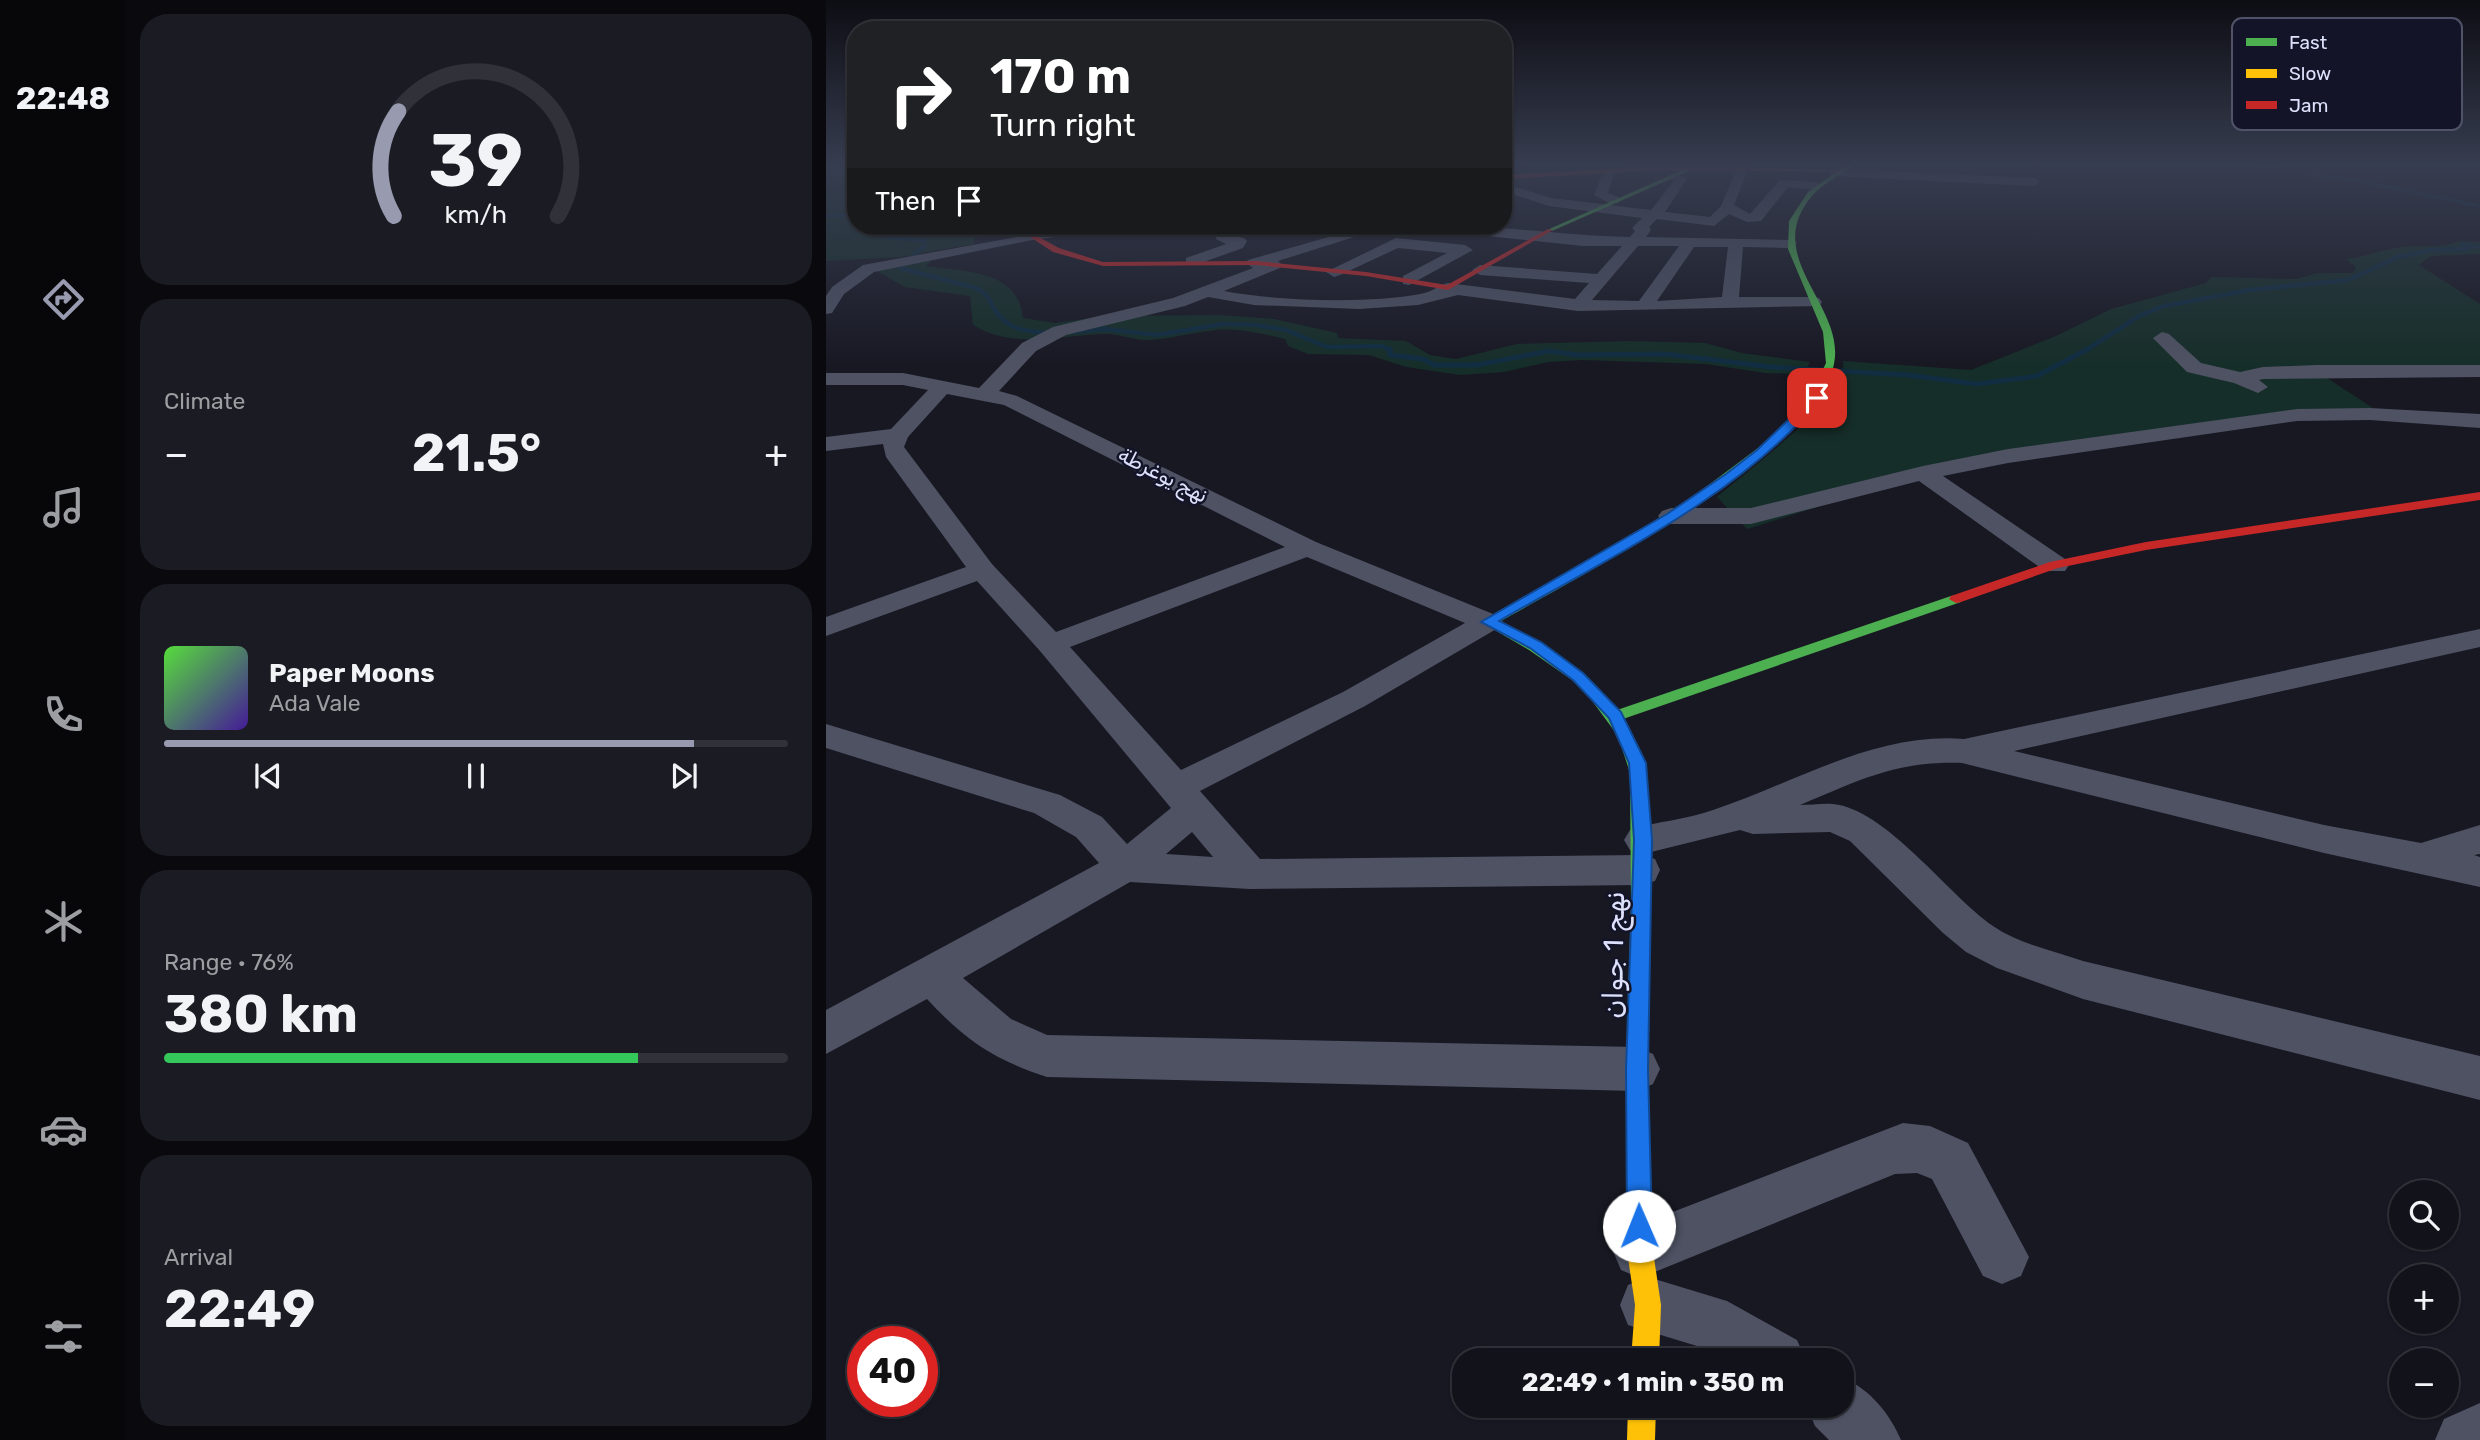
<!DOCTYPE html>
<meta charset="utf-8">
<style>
:root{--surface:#12121a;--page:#1b1b23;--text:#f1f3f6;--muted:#9c9ea2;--line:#313239;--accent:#989bb0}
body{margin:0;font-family:Rubik,Cairo,sans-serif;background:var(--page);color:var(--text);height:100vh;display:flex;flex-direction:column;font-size:26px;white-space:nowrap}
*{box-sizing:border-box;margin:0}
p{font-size:23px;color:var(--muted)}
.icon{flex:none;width:38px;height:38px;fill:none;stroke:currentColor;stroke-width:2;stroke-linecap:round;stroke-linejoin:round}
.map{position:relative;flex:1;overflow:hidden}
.panel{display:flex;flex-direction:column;gap:14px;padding:14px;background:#0a0a0e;width:700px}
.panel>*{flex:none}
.guide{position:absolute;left:21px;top:21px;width:665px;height:214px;border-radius:28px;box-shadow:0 2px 5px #0004,0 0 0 2px var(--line);background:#202124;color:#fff;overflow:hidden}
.fabs{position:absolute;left:1563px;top:1180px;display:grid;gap:14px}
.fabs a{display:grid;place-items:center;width:70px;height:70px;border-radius:50%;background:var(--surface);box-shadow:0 2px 5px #0004,0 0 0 2px var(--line);font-size:35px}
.speed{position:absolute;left:21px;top:1326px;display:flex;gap:14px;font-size:35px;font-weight:700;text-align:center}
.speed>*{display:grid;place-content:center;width:91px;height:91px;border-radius:50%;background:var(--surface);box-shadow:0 2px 5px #0004,0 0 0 2px var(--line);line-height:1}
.speed .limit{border:10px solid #d22;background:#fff;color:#111}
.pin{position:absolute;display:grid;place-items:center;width:60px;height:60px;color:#fff;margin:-30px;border-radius:14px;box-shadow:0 4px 10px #0006}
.me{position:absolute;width:77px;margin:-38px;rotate:359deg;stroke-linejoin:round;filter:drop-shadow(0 0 5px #0008)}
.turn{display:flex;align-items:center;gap:24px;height:147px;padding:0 28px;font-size:32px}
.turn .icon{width:91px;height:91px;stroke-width:2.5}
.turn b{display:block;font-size:49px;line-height:60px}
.then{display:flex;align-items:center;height:66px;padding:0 28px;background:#0003;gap:14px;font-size:26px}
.big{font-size:52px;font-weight:700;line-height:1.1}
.panel .widget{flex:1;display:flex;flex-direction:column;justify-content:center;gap:10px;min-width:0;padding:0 24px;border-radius:28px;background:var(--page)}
.panel .dial{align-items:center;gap:0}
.dial svg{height:182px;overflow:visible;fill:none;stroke:var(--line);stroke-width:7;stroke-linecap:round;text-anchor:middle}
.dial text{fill:var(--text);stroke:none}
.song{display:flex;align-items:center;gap:21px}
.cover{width:84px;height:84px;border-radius:10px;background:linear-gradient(135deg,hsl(110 70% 55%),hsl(260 70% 35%))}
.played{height:7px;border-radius:4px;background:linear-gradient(90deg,var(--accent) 85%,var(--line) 85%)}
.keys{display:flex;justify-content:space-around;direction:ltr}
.heat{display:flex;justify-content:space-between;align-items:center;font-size:38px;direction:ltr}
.charge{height:10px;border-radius:5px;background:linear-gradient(90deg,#34c759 76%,var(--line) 0)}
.trip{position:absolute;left:626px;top:1348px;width:402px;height:70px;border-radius:28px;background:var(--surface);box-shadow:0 2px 5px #0004,0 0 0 2px var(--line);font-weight:700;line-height:70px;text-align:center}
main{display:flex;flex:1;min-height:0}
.tabs{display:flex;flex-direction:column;width:126px;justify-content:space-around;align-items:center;background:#07070a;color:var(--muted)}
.tabs .icon{width:49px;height:49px}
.tabs .selected{color:var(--accent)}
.tabs b{font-size:32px;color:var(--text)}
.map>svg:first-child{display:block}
</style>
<main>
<nav class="tabs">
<b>22:48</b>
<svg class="icon selected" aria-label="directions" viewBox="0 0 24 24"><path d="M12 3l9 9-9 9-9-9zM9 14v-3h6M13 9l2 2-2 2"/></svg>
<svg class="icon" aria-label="music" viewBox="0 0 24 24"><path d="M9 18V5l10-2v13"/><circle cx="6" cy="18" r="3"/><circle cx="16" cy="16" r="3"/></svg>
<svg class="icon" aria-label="phone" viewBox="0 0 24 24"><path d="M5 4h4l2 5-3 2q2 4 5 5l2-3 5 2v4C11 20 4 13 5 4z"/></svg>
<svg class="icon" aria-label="climate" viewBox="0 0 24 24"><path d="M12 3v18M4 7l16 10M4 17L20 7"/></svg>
<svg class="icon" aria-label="car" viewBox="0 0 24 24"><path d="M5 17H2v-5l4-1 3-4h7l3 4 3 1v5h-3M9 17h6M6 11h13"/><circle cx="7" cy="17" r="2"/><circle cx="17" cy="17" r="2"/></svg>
<svg class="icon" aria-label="filters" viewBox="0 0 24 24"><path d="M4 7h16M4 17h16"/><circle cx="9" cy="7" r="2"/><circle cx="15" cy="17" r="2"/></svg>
</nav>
<section class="panel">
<div class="widget dial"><svg viewBox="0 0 100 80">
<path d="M14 69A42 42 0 1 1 86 69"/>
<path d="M14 69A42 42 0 0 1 16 23" stroke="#989bb0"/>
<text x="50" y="56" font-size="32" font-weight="700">39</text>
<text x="50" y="72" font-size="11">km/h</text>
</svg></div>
<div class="widget"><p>Climate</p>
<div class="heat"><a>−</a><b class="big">21.5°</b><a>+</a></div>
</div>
<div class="widget">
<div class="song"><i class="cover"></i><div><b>Paper Moons</b><p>Ada Vale</p></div></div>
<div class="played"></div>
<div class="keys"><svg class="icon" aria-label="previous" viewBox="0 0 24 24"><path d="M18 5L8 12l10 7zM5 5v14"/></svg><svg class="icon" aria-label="pause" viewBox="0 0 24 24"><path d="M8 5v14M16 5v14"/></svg><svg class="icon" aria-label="next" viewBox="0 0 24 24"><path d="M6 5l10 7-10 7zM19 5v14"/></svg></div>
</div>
<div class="widget"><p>Range · 76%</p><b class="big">380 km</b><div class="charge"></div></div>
<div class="widget"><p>Arrival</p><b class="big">22:49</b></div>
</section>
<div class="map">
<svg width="1654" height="1440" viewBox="0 0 1654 1440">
<rect width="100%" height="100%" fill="#181823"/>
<!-- green -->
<g fill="#162e29">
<polygon points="0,164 30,164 30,226 178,226 167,236 148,238 148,244 74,257 0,261"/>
<path d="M1632,241L1654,242V254L1605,256L1593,265L1654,304V374H1495L1556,414C1401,423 1245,446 1094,479C1036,491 978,512 921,529L891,497C915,477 1010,403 1017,377C1018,373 1017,366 1017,361L1145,370L1230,336L1285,309L1380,283L1385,277L1470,279L1491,273H1527L1530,267L1520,259C1539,257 1558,249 1576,247C1595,245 1615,249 1632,241Z"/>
<path d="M108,258L100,266C139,272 192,269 197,318L229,323L280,316L393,315L448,319L511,333L512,338L580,341L604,355L630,359L691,344L806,341L879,343L916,353L984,362L977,374L939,373L880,364L756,360L722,362L678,372L634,375L580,367L543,355L482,354L462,346L459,339C437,334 414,328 390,330C369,332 348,338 326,340C311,342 294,333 278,334C235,335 187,350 147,325L144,296L79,287L49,270Z"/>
</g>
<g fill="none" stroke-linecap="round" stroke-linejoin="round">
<!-- stream-far2 -->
<g stroke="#112d41" stroke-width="3.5">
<polyline points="1418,164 1528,180 1654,206"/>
<polyline points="0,216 30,214"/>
<polyline points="49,226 52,236 98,241 98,247"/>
<polyline points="1640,247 1636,244 1654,247"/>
</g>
<!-- stream-far1 -->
<g stroke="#112d41" stroke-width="4.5">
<path d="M98,246L74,268L150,288C163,294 163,301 171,313C184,332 207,332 228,333"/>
<polyline points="1646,246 1654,247"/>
<polyline points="246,332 278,329 331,335 397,324 430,325 460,330 501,347 556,346 565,351"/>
<polyline points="1259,351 1313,316 1338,306 1424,290 1522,280 1572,257 1606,250 1642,249 1638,246"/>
</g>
<!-- stream -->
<polyline stroke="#112d41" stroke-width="5" points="564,349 564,355 597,359 608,365 651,365 723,351 751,355 839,354 945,367 1081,375 1151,384 1211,376 1262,349"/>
<!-- street -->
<g fill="#4e5263" fill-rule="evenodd">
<path d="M912,166L922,169L908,205L924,214L954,180L990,182L996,186L990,190L962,187L935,221L921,222L903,214L888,226L831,219L823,227L825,230L820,237L968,240L971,243L963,248L917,247L913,297H987L993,298L996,302L993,306L752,311L632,295L592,305L533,309L428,305L382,297L359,306L240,335L210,351L173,391L191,396L490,542L672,616L677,622L672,628L539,706L374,791L434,859L815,855L829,859L834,870L829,881L815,885L424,889L304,882L137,978L185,1019L221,1035L811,1047L827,1054L834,1069L827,1084L811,1091L221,1077C168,1060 139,1040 101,999L0,1054V1010L273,863L250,837L208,813L0,748V724L234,795L276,817L301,844L345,808L214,651L151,581L0,636V617L140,567L60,457L57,444L0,451V437L65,429L102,390L77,385H0V373H77L153,388L196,343L227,327L347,298L427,268L420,263L422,260L541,226H563L452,261L456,265L454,268L398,291C449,301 543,304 594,294C607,292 612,285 622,283L749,299L763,283L654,275L646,270L654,265L771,274L796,246H757L603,230L596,226C665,223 734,236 804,237L809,231L806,228L816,218L723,206L677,191V183L725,198L825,210L848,181L842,177L848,173L861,179L839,212L884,217L895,206ZM812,246H853L813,301L766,300ZM868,247H902L896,297L831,301ZM121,394L178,405L459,547L230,632L166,564L78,447L82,437ZM481,557L639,623L517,692L355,770L244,647ZM366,832L387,857L340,854Z"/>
<polygon points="779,168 789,171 782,193 793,197 793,203 783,203 768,195"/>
<polygon points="1009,169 1208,178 1214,182 1208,186 1005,176 1003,173"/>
<polygon points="251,226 290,226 283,230 206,240 48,272 18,294 6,313 0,314 0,296 6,287 37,265"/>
<polygon points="391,226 454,226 447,230 408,236 418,238 421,241 417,248 372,264 360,264 360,258 400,244 390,239"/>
<polygon points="570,238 639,245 647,250 583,285 577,284 577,276 621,253 572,248 514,275 508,277 500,272"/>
<polygon points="1336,332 1343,334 1375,363 1414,372 1437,367 1490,365 1654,365 1654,377 1437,379 1433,380 1442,387 1432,393 1408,383 1361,372 1327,338"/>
<polygon points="1544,408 1654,414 1654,428 1544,420 1471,421 1182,463 1117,476 1239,559 1243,565 1239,571 1219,571 1093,481 925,524 845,524 836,521 832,516 836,511 845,508 925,508 1097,466 1182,449 1471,409"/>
<path d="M1654,629V647L1188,751L1498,825L1595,843L1654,825V854L1648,855L1654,857V887L1498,853L1136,763C1069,761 1035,780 974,805C985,805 996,803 1007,804C1060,809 1122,895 1167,926C1193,944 1228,951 1257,961L1654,1056V1100L1257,999L1171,968L1140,952L1117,933L1024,841L1004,832L927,834L914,830L817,854L804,850L798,840L804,830C831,821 860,820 887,810C969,783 1048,732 1138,739Z"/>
<polygon points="1077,1123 1104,1126 1142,1143 1203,1257 1195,1276 1176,1284 1157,1276 1106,1179 1091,1173 1069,1174 814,1278 795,1270 787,1251 795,1232"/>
<polygon points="822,1277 901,1301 971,1340 980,1360 894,1360 871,1346 802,1325 794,1305 802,1285"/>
<path d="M1017,1378C1044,1389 1064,1414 1075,1440H1003L989,1426L980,1405H1017Z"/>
<polygon points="1654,1403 1654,1440 1609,1440 1618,1419"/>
</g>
<!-- fast -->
<g fill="#4caf50" fill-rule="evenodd">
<path d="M1022,164H1029C1016,175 997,183 986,196C934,257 1020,305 1008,364C990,454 752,577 673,622C718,645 758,671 791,710L1125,596L1130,595L1137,599L1135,602L797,719L818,761L821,777L825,906L822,911L815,914L808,911L805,906L804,773L792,736L764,698L746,680L703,650L655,622L796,541L864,499L944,439L982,401L1000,363L997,332L962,249L963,221L982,192Z"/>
<polygon points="863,167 865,170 726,231 721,230"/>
</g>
<!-- slow -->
<g fill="#ffc107" fill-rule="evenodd">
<polygon points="815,898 822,901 825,906 822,1069 827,1251 835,1305 833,1360 805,1360 809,1305 801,1251 800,1069 805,906 808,901"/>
<polygon points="802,1405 830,1405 829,1440 801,1440"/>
</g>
<!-- jam -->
<g fill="#c62828" fill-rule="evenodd">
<polygon points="835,166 1011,170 1014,172 835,170 677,179 677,175"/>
<polygon points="201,226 207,226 209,235 233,248 277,262 430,261 540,272 621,285 722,229 727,230 622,290 540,276 430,265 277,266 227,252 204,237"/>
<polygon points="1654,492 1654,500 1320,550 1232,568 1135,602 1130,603 1123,599 1125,596 1224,562 1320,542"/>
</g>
</g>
<!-- sky -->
<linearGradient id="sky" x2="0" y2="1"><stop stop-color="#0d0d13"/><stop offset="0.45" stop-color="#373d50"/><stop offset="1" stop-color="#373d50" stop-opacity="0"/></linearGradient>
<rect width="1654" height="366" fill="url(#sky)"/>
<!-- route -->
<path fill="#1a73e8" stroke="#114b97" stroke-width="2" d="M987,396L996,398C911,498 784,557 673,621L715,642L757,673L795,712L820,763L826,840L822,1069L826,1226L822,1234L813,1238L804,1234L801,1226L800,1069L808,840L803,763L783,718L747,680L704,648L655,622L841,514L900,474L931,450Z"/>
<g text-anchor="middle" stroke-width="5" stroke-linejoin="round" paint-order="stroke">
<!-- far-street labels -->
<g font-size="21" fill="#dde1fc" stroke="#131428">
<text transform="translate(337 475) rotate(27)" y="7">نهج يوغرطة</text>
</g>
<!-- near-street labels -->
<g font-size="28" fill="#dde1fc" stroke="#131428">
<text transform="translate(787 955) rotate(-89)" y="10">نهج 1 جوان</text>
</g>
</g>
<!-- legend -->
<rect x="1406" y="18" width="230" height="112" rx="10" fill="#131428" stroke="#505268" stroke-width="2"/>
<rect x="1420" y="38" width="31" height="8" fill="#4caf50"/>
<rect x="1420" y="69" width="31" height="9" fill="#ffc107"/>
<rect x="1420" y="101" width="31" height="8" fill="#c62828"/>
<g font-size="19" fill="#dde1fc">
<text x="1463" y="49">Fast</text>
<text x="1463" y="80">Slow</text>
<text x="1463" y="112">Jam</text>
</g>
</svg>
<div class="fabs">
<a><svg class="icon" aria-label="search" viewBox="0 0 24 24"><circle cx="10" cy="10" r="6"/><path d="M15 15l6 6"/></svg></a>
<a>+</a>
<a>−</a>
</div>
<div class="speed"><div class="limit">40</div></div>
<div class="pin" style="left:991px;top:398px;background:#d93025"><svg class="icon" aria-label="arrive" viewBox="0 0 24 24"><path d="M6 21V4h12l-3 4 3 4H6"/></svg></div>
<svg class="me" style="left:813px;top:1226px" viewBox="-20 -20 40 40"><circle r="19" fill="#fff"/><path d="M0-13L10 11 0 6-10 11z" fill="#1a73e8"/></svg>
<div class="trip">22:49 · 1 min · 350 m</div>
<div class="guide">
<div class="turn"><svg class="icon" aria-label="right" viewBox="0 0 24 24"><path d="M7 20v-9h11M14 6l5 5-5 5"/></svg><div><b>170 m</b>Turn right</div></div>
<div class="then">Then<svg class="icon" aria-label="arrive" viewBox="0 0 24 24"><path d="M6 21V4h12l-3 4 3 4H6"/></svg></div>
</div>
</div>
</main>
